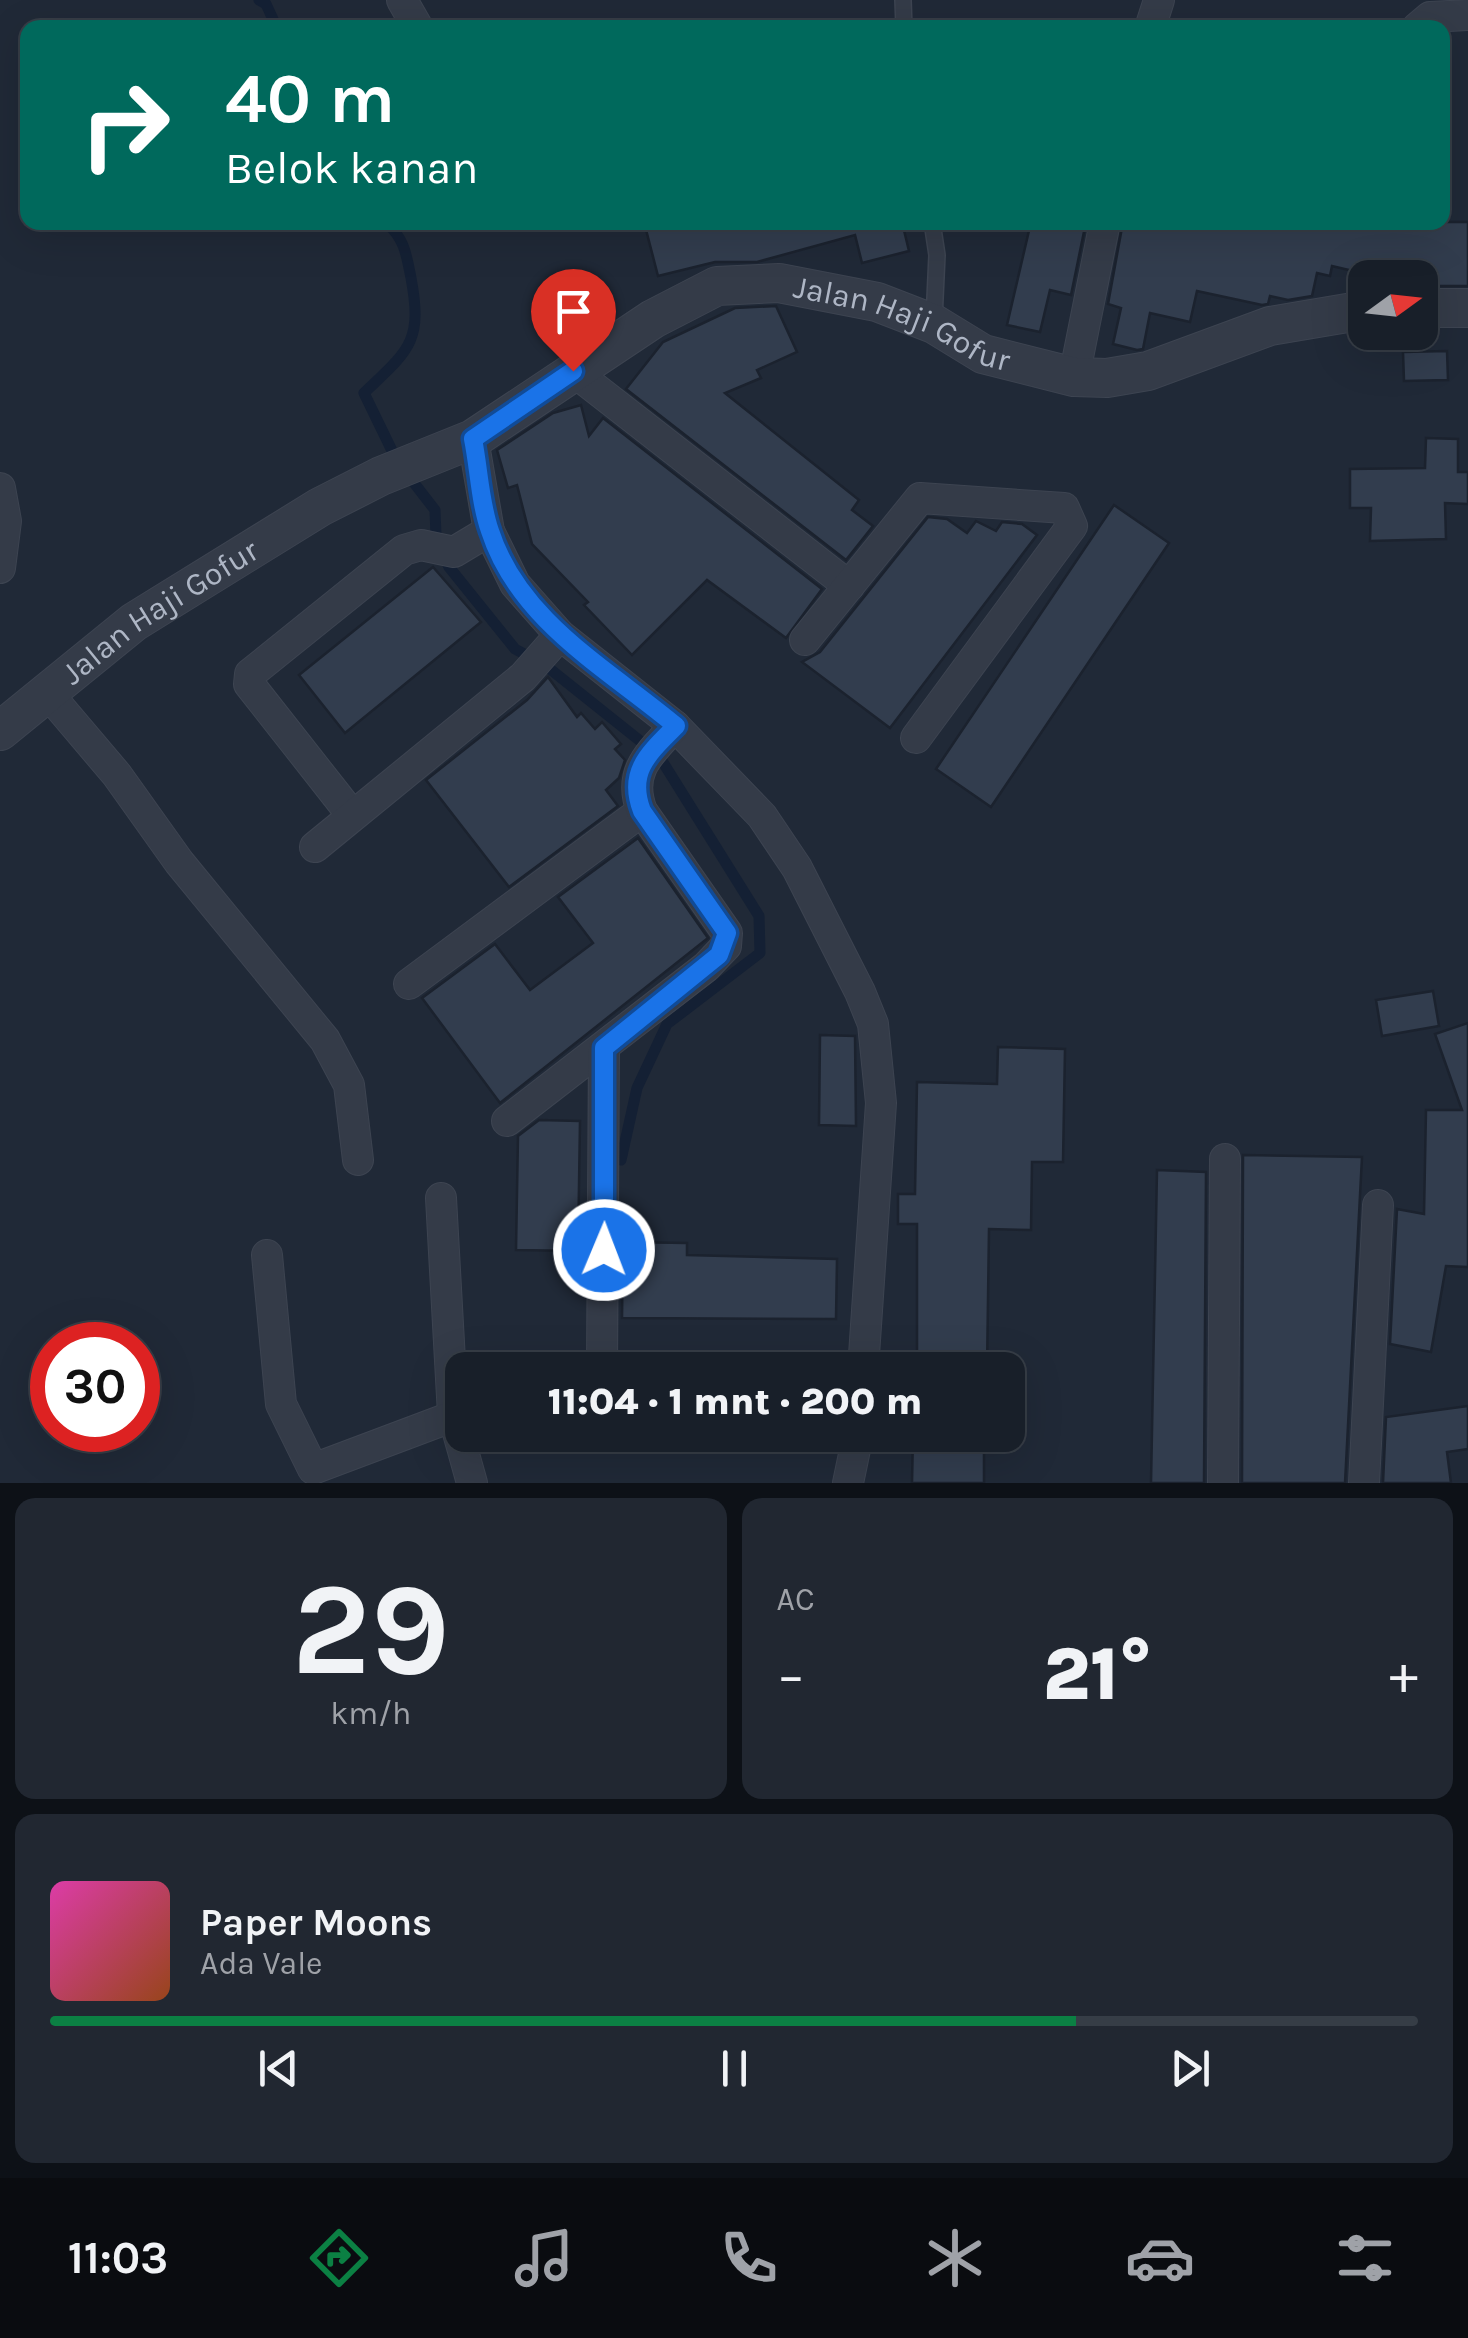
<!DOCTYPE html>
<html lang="id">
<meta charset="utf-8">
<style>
:root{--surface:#181f29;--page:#212731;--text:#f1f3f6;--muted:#9fa2a8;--line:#363d46;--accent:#0b8043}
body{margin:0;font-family:Karla,sans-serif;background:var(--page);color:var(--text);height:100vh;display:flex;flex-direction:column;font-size:38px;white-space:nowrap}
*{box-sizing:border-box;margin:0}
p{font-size:32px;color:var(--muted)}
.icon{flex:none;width:55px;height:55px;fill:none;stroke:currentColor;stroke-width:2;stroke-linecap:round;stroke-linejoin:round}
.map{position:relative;height:1483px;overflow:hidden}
.panel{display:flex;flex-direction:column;gap:15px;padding:15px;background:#0d1117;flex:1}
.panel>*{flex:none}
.hud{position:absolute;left:20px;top:20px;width:1430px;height:210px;border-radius:20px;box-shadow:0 10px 40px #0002,0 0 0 2px var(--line);background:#00695c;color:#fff;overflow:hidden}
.needle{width:65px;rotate:75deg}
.tools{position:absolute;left:1348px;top:260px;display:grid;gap:20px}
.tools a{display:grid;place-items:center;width:90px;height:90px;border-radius:20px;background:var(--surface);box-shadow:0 10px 40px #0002,0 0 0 2px var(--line);font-size:50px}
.speed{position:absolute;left:30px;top:1322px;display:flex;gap:20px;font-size:50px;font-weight:700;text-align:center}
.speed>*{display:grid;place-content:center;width:130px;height:130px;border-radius:50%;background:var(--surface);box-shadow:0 10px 40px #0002,0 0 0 2px var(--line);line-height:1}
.speed .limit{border:15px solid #d22;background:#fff;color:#111}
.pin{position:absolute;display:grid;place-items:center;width:85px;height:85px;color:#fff;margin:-102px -42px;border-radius:50% 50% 50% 0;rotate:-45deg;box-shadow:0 0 10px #0007}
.pin .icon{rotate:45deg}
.me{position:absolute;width:110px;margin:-55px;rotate:1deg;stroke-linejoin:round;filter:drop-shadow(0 0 8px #0008)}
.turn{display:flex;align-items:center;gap:35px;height:210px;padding:0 40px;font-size:45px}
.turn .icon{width:130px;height:130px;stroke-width:2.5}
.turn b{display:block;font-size:70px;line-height:85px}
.big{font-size:75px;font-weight:800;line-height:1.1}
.panel .widget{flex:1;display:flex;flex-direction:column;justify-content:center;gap:15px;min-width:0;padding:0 35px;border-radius:20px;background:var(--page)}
.panel .dial{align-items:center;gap:0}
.dial b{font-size:130px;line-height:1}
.song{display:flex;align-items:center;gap:30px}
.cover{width:120px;height:120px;border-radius:15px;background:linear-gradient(135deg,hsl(320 70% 55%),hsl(20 70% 35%))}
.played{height:10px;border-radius:5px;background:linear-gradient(90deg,var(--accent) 75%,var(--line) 75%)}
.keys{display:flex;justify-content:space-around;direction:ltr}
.heat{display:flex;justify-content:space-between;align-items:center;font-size:55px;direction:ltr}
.panel .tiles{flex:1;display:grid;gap:15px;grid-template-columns:1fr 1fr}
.widget:last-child{grid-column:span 2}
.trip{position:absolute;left:445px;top:1352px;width:580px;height:100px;border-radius:20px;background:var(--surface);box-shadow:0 10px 40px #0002,0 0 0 2px var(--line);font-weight:800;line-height:100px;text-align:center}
.menu{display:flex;height:160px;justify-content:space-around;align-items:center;background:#0a0c10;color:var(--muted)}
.menu .icon{width:70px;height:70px}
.menu .active{color:var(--accent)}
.menu b{font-size:45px;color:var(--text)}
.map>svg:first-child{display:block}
</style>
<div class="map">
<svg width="1468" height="1483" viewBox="0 0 1468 1483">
<rect width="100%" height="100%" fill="#202937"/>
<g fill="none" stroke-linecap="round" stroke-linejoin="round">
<!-- stream -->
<g stroke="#142034" stroke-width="11">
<polyline points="259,0 266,4 277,28"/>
<path d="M386,222C405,240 406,253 411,278C423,342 409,350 364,393L397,461L435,510L436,536L449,567L515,649L545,665L659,756L759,916L760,953L667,1024L637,1088L621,1160"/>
</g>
</g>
<!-- building -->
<g fill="#323d4e" stroke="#1b222e" stroke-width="2.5">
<polygon points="644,222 902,222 909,251 862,263 855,235 757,262 715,262 658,276"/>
<polygon points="1031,222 1086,222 1071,295 1050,290 1040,332 1007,325"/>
<polygon points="1123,222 1468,222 1468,286 1420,286 1420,278 1383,278 1332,266 1330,276 1317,273 1312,296 1288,300 1270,296 1268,304 1262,305 1197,291 1190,322 1150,313 1143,349 1137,350 1113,344 1121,308 1108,304"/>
<polygon points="776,306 797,352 757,370 761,378 725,393 859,500 852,510 873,526 846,560 626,389 663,342 735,308"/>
<polygon points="1447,351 1448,380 1404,381 1403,352"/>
<polygon points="581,405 589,436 603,418 822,589 786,638 707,580 632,655 584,605 588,602 532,544 517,485 508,488 497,450 553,413"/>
<polygon points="1426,438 1458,439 1458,472 1468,472 1468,504 1445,503 1446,539 1370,541 1371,508 1350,508 1350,469 1425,468"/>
<polygon points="1114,505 1169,543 991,807 936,769"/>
<polygon points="928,517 947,519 967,533 976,521 996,531 1002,522 1022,524 1037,535 890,728 802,662 820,652"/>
<polygon points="433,567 481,622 345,733 299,675"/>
<polygon points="548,677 577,717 581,713 595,729 602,722 621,744 615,749 625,760 619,778 606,790 618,806 509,887 426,780 527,700"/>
<polygon points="638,838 708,938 500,1103 422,998 495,944 530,990 593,943 558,897"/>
<polygon points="1433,991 1439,1026 1382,1036 1376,1000"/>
<polygon points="1468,1023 1468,1267 1446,1266 1431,1352 1390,1344 1397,1209 1424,1214 1426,1110 1462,1110 1435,1034"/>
<polygon points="820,1035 855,1036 856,1126 819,1125"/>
<polygon points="998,1047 1065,1049 1063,1162 1032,1162 1031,1230 989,1229 987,1370 917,1370 917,1224 898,1224 898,1194 915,1194 917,1082 997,1084"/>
<polygon points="539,1120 580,1121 578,1251 516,1250 518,1136"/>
<polygon points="1243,1155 1362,1157 1345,1483 1242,1483"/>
<polygon points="1157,1170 1206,1172 1204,1483 1151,1483"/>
<polygon points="623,1242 687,1243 687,1255 837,1259 836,1319 622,1318"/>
<polygon points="1468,1406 1468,1449 1447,1452 1451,1483 1383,1483 1386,1417"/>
<polygon points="913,1435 984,1435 984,1483 912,1483"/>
</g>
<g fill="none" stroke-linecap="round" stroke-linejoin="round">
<defs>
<g id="service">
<polyline points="903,0 904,28"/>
<polyline points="932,222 937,255 934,320"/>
</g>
<g id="minor">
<polyline points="402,0 418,28"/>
<polyline points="1150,28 1159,0"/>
<polyline points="1417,28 1430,17 1468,15"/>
<polyline points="573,371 849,586"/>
<polyline points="1074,377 1105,222"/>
<polyline points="473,439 489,531 515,584 560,635 675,726 762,816 797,868 860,992 873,1024 881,1103 863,1370"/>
<polyline points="0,488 6,521 0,568"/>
<polyline points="805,640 920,498 1064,508 1072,526 916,738"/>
<polyline points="45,690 117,775 179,862 325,1040 349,1085 358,1160"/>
<polyline points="352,815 249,684 250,674 404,550 421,545 454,552 489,531"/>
<polyline points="315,847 523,677 560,635"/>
<polyline points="409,984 642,811"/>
<path d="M507,1121L706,967L726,946L727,933L642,811C627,772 649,754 675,726"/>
<polyline points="441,1198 453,1415 472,1483"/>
<polyline points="267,1255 281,1404 313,1469 462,1413"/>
<polyline points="602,1370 604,1048"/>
<polyline points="848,1483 858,1435"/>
<polyline points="1223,1483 1225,1159"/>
<polyline points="1364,1483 1378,1205"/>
</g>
<g id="tertiary">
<polyline points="1420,308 1468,308"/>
<path id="s1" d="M0,731L134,622L320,507L381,476L473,439L653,319L717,286L779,283L877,302L934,324L983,354L1074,377L1107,378L1148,371L1270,326L1365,310"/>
</g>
</defs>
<!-- service casing -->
<use href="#service" stroke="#3d4451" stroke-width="18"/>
<!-- minor casing -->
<use href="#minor" stroke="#3d4451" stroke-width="32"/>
<!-- tertiary casing -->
<use href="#tertiary" stroke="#3d4451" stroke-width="40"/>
<!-- service -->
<use href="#service" stroke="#343b48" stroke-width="15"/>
<!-- minor -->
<use href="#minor" stroke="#343b48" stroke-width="30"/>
<!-- tertiary -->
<use href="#tertiary" stroke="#343b48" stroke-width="38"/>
</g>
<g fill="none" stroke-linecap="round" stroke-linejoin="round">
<defs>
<path id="route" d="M573,371L473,439C479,469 480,503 490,531C519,621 608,669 676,726C648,754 627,772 642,811L727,933L719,955L604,1048V1250"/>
</defs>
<!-- route casing -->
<use href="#route" stroke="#114b97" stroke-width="25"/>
<!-- route -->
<use href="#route" stroke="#1a73e8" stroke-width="18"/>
</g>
<g text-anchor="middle" stroke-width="10" stroke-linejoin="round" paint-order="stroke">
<!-- street labels -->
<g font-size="32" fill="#aeb6c5" stroke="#19202c">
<text dy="11" stroke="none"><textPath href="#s1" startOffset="1040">Jalan Haji Gofur</textPath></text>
<text dy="11" stroke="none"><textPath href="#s1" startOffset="200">Jalan Haji Gofur</textPath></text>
</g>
</g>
</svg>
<div class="tools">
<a><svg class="needle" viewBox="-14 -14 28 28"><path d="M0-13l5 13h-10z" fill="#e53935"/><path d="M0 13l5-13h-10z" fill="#9fa2a8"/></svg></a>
</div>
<div class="speed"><div class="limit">30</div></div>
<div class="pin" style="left:573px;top:371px;background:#d93025"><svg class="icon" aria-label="arrive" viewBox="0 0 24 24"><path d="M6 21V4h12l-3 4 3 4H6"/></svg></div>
<svg class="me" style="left:604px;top:1250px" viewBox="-20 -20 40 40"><circle r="17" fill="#1a73e8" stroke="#fff" stroke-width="3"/><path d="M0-11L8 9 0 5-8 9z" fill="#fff"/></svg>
<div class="trip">11:04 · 1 mnt · 200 m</div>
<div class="hud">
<div class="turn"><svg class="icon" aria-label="right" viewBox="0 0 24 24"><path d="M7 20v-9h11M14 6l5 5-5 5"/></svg><div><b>40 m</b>Belok kanan</div></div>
</div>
</div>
<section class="panel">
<div class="tiles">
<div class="widget dial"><b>29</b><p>km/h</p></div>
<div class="widget"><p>AC</p>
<div class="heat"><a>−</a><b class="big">21°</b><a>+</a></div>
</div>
<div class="widget">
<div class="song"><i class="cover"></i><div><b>Paper Moons</b><p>Ada Vale</p></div></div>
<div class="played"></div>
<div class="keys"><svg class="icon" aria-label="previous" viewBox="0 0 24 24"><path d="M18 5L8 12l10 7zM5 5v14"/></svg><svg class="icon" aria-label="pause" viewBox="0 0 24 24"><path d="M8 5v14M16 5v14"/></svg><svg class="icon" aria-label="next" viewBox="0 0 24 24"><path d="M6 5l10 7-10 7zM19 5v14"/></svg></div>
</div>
</div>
</section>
<nav class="menu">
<b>11:03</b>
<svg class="icon active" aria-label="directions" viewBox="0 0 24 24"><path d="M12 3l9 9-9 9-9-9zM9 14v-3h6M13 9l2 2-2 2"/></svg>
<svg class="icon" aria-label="music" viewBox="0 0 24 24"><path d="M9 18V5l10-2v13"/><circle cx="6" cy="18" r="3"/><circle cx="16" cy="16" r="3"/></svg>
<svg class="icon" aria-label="phone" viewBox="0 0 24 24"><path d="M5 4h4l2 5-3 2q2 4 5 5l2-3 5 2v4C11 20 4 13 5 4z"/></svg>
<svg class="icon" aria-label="climate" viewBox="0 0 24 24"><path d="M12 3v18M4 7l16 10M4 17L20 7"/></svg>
<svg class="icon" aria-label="car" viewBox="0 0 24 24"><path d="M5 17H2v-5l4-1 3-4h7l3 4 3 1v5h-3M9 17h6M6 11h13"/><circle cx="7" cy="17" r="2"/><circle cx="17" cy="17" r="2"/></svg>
<svg class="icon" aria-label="filters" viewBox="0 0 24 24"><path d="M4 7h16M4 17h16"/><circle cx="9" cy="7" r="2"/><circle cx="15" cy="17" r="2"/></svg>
</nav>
